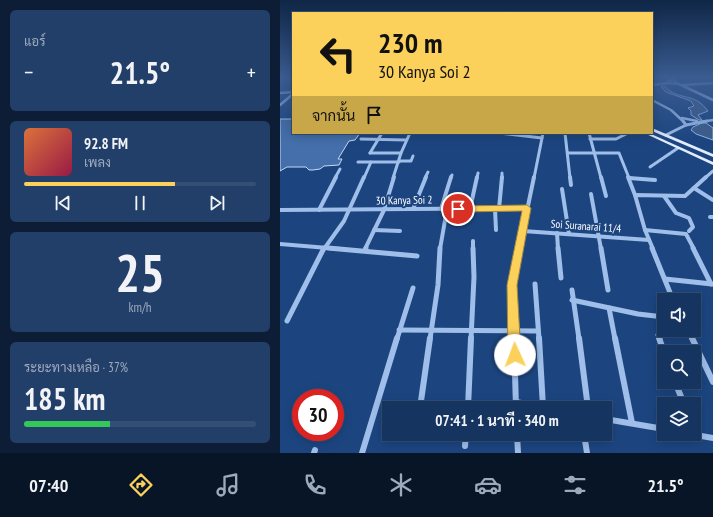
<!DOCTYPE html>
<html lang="th">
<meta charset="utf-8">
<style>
:root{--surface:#153460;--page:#223f69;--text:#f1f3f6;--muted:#9daabd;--line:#344f75;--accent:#fbd15c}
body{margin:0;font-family:"PT Sans Narrow",Sarabun,sans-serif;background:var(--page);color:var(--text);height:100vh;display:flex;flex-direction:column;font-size:15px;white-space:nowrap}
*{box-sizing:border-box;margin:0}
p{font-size:13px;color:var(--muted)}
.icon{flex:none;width:22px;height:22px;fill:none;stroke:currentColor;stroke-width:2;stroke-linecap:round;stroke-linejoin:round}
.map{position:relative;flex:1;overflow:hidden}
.details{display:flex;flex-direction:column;gap:10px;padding:10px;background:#0c1d35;width:280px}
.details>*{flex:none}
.banner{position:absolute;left:12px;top:12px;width:361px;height:122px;border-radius:0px;box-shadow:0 2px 10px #0003,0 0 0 1px var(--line);background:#fbd15c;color:#111;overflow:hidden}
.controls{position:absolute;left:377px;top:293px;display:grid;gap:8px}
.controls a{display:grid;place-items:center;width:44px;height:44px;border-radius:0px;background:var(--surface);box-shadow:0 2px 10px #0003,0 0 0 1px var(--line);font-size:20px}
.speed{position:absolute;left:12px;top:389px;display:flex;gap:8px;font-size:20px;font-weight:700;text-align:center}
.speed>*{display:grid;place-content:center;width:52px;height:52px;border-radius:50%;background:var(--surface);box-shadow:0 2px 10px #0003,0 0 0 1px var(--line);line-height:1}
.speed .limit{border:6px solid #d22;background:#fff;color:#111}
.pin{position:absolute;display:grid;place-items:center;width:34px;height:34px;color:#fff;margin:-17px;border:2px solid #fff;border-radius:50%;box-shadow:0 1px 4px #0007}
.me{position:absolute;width:44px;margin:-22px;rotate:358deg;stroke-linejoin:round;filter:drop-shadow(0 0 3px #0008)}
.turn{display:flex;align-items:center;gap:14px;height:84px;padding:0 20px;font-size:18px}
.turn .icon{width:52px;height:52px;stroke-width:2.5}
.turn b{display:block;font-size:28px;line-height:34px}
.then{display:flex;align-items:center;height:38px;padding:0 20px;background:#0003;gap:8px;font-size:15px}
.big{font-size:30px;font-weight:700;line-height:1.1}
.details .card{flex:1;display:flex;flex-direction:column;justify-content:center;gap:6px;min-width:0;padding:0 14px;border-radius:6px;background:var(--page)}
.details .dial{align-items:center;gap:0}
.dial b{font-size:52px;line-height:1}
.song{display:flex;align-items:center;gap:12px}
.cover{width:48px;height:48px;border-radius:6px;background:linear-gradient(135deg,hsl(20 70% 55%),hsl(340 70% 35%))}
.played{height:4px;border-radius:2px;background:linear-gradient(90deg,var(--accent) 65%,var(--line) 65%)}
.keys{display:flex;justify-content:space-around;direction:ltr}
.heat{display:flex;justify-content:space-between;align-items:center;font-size:22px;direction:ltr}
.charge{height:6px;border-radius:3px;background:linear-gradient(90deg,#34c759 37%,var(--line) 0)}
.trip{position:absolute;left:102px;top:401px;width:230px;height:40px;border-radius:0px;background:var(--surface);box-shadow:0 2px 10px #0003,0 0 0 1px var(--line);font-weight:700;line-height:40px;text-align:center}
.tab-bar{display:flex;height:64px;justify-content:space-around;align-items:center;background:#081526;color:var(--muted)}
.tab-bar .icon{width:28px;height:28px}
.tab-bar .selected{color:var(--accent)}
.tab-bar b{font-size:18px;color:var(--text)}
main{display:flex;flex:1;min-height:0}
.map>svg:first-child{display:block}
</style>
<main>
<section class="details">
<div class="card"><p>แอร์</p>
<div class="heat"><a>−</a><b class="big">21.5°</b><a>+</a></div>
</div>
<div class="card">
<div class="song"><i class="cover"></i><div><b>92.8 FM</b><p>เพลง</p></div></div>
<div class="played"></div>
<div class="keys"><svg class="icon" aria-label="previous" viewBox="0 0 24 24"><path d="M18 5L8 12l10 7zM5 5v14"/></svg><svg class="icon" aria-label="pause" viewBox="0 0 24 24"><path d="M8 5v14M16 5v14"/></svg><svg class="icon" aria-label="next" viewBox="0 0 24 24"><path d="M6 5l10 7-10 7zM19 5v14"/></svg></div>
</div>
<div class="card dial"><b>25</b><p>km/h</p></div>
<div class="card"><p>ระยะทางเหลือ · 37%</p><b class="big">185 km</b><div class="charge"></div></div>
</section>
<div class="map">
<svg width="433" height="453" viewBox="0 0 433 453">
<rect width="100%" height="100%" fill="#1c4580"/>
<!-- water -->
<g fill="#3d5c88" stroke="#92b9ec">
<path d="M382,86C387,87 387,89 390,91C406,100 415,94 428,111L418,115L422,120H419L411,115V111L408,108L414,106L411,101L386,92L381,87Z"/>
<polygon points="422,123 426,123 433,128 433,140 416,134 411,130 413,127"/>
</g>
<!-- building -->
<polygon fill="#446faa" stroke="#c4d9f7" points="0,119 13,119 13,133 80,133 75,140 69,141 58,159 62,159 59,165 44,166 40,169 33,170 29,170 26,167 7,167 0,171"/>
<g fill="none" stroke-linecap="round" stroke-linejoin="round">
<!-- minor-far4 -->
<g stroke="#9fbfea" stroke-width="2.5">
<polygon points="392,79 399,84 388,83"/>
<polyline points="399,84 433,100"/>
<polyline points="372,85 388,83"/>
<polyline points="403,85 433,83"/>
<polyline points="0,93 13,92"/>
<polyline points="372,100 391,110 404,122"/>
<polyline points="0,105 13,94"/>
<polyline points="402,118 417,121"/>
<polyline points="421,122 433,120"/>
</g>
<!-- minor-far3 -->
<g stroke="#9fbfea" stroke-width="3">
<polyline points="403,121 406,125"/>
<polyline points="219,133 262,138"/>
<polyline points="285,133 290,178"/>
<polyline points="309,133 321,178"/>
<polyline points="386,135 406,125 427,121"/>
<polyline points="81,139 126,140"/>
<polyline points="310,139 336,139 348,133"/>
<polyline points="90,153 121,153"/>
<polyline points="90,153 102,133"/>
<polyline points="288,153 339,153 349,178"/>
<polyline points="119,161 131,161 133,156"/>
<polyline points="78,162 91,162"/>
<polyline points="370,167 398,148"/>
<polyline points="55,178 60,169"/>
<polyline points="84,178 91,162 119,162"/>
<polyline points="113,178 121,153 130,133"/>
<polyline points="145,178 148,172"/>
<polyline points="171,178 172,175"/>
<polyline points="197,178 198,173"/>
<polyline points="222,178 222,173"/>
<polyline points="254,178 263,133"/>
<polyline points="349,178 351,178"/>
<polyline points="425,178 433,171"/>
</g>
<!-- minor-far2 -->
<g stroke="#9fbfea" stroke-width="4">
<polyline points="290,177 291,185"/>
<polyline points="321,177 326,196"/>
<polyline points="348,177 355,195"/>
<polyline points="349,178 375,180"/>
<polyline points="414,188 433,200"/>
<polyline points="282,189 289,234"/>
<polyline points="311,194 321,249"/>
<polyline points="384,196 396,213 409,218 413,227 409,231"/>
<polyline points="133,209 146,177"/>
<polyline points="161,209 171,177"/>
<polyline points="190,209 197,177"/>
<polyline points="215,209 216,230"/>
<polyline points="219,209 222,177"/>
<polyline points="0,210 247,208"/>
<polyline points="39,210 56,177"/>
<polyline points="430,217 433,217"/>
<polyline points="94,230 120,231"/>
<polyline points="365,230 406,234 414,249"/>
<polyline points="243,231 369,240"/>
<polyline points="277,233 278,249"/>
<polyline points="193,241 193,249"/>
<polyline points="0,244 60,249"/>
<polyline points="44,249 64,221 84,177"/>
<polyline points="85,249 104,210 114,177"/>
<polyline points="160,249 167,209"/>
<polyline points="239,249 254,177"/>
<polyline points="373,249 365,230 355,195 405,196 426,177"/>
</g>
<!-- minor-far1 -->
<g stroke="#9fbfea" stroke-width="5">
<polyline points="48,248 137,256"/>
<polyline points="278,248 281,278"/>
<polyline points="321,248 328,290"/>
<polyline points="372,248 393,300"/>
<polyline points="413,248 431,284"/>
<polyline points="85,250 86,248"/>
<polyline points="385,279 432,284"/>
<polyline points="255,284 259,339"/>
<polyline points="292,290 299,339"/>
<polyline points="292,300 358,314 384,317"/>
<polyline points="329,308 335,339"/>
<polyline points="7,321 44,248"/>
<polyline points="119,330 258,331"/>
<polyline points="408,330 412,339"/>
<polyline points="378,335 380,339"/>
<polyline points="117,339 133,288"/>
<polyline points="150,339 158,285 160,248"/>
<polyline points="191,339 194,277 193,248"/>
<polyline points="234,339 232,285 240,248"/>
</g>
<!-- minor -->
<g stroke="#9fbfea" stroke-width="6">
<polyline points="234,338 236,408"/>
<polyline points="259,338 263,407"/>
<polyline points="299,338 308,408"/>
<polyline points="335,338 352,423"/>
<polyline points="379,338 384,352"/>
<polyline points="412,338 433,382"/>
<polyline points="395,382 404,404"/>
<polyline points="236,402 268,408"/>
<polyline points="140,408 150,338"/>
<polyline points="188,408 191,338"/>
<polyline points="325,419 384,429"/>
<polyline points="237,434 238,453"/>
<polyline points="304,434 307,453"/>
<polyline points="410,434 433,438"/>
<polyline points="185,446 186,434"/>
<polyline points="34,453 35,450"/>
<polyline points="82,453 117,338"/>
</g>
<!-- primary -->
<g fill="#e2ecfe" fill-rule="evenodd">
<polygon points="372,128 433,154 433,157 372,131"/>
<polygon points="364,133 369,133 433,162 433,165"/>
</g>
</g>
<!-- sky -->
<linearGradient id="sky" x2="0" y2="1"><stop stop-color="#0f2646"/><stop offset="0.55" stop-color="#3a5c91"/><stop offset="1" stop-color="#3a5c91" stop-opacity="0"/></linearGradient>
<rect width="433" height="141" fill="url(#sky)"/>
<!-- route -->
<polygon fill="#fbd15c" stroke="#a3883c" points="247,205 251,208 237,285 241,355 239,360 235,362 230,360 228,355 227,285 242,211 178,212 174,209 178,206"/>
<g text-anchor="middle" stroke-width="4" stroke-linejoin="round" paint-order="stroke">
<!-- street labels -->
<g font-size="11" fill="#fff" stroke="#1c4580">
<text transform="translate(124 200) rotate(-1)" y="4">30 Kanya Soi 2</text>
<text transform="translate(306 226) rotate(4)" y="4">Soi Suranarai 11/4</text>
</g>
</g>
</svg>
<div class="controls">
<a><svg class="icon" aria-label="sound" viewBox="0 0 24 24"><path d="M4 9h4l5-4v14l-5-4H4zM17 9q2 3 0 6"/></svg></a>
<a><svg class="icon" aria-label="search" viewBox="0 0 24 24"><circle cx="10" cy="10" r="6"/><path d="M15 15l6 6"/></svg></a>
<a><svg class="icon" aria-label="layers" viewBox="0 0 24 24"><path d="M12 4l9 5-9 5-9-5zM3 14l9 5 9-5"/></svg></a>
</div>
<div class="speed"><div class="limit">30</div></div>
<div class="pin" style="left:178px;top:209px;background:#d93025"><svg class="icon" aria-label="arrive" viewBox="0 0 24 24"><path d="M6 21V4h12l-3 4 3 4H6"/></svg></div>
<svg class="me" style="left:235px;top:355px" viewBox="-20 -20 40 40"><circle r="19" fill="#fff"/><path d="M0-13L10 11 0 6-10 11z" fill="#fbd15c"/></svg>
<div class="trip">07:41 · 1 นาที · 340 m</div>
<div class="banner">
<div class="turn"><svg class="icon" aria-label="left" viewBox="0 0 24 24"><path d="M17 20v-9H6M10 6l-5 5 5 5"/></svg><div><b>230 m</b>30 Kanya Soi 2</div></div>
<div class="then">จากนั้น<svg class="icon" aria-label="arrive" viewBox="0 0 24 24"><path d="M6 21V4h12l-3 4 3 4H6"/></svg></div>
</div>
</div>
</main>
<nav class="tab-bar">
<b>07:40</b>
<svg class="icon selected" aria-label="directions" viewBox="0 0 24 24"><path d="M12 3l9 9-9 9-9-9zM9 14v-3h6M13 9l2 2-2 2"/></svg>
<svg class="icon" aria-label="music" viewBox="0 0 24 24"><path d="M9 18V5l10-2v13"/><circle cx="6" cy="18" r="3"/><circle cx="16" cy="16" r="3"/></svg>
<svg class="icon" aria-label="phone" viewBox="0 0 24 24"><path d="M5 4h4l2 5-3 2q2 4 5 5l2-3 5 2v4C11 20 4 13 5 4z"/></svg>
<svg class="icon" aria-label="climate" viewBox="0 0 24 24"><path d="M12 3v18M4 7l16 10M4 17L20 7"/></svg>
<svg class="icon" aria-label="car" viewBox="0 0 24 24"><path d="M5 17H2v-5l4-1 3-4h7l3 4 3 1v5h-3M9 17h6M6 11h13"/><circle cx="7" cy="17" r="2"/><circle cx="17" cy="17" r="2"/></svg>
<svg class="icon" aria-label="filters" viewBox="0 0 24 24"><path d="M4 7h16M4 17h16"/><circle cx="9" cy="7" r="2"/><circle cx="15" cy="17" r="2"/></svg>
<b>21.5°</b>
</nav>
